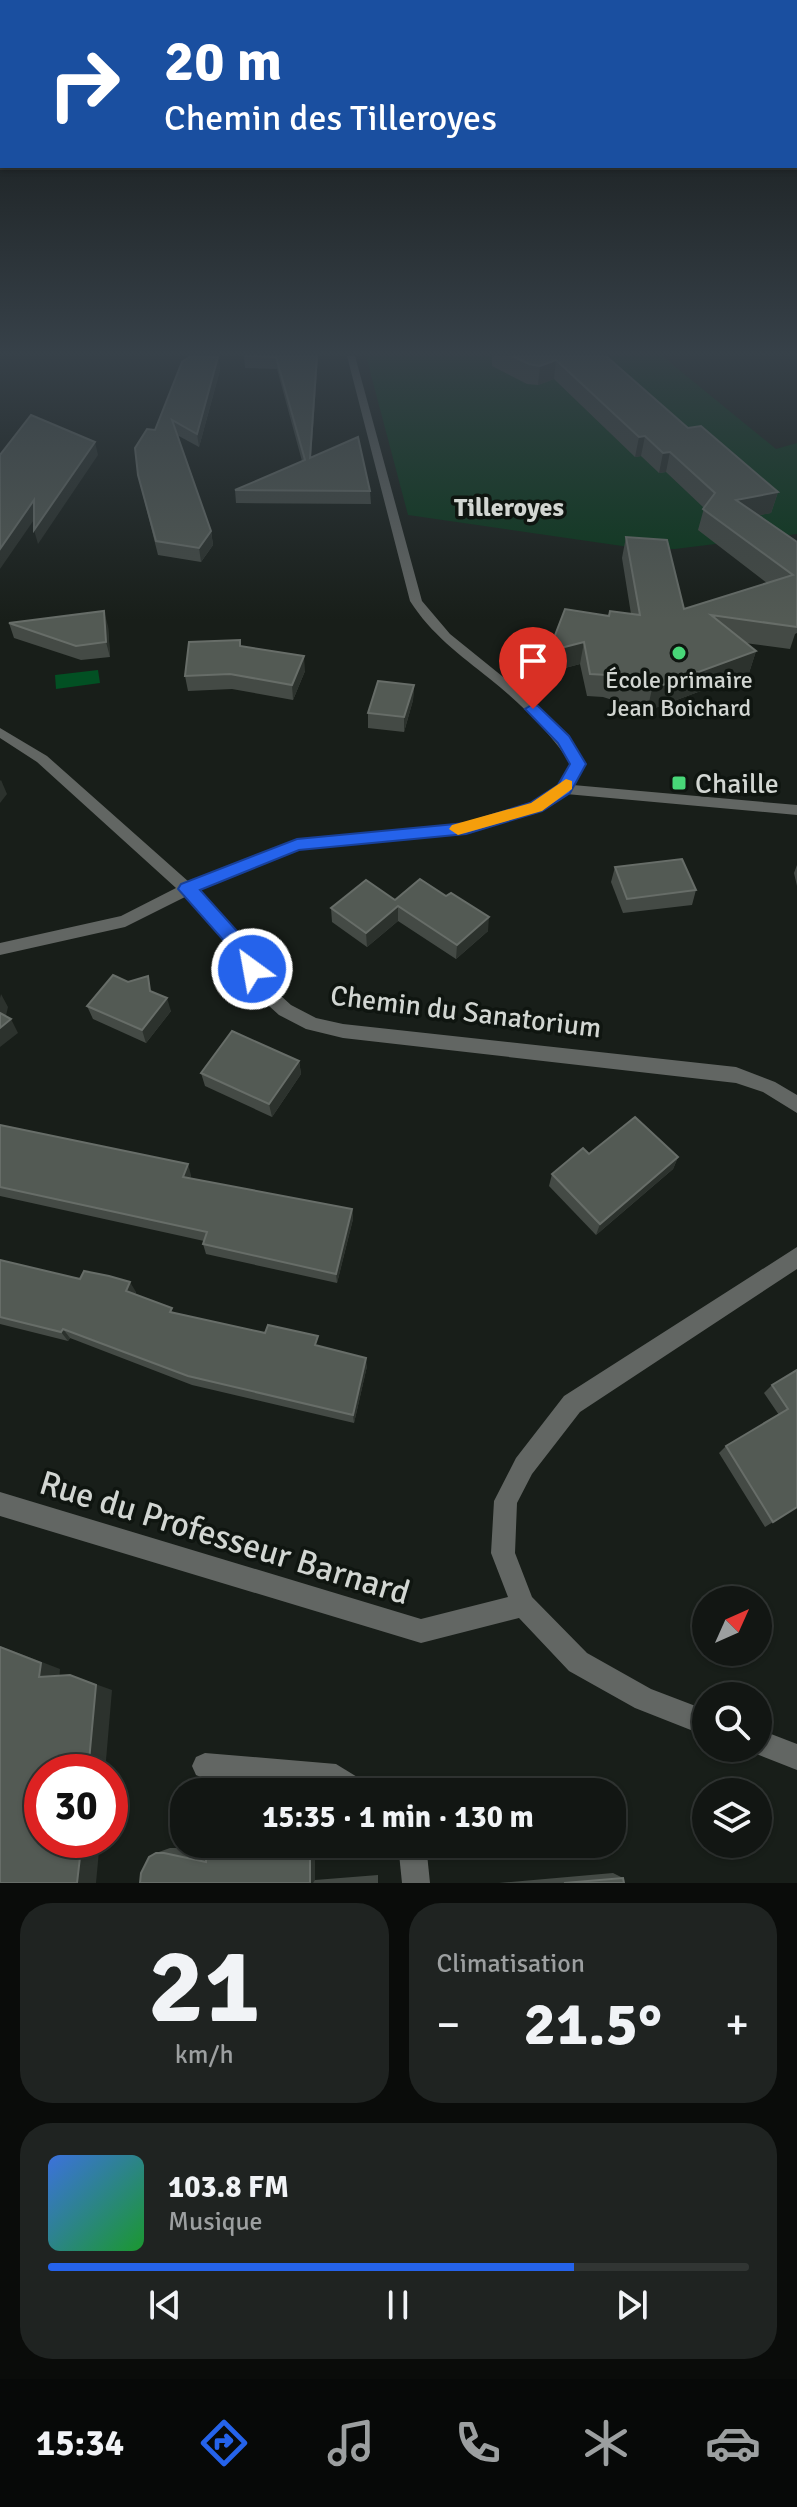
<!DOCTYPE html>
<html lang="fr">
<meta charset="utf-8">
<style>
:root{--surface:#121613;--page:#1f2321;--text:#f1f3f6;--muted:#9c9fa0;--line:#313533;--accent:#2563eb}
body{margin:0;font-family:Signika,sans-serif;background:var(--page);color:var(--text);height:100vh;display:flex;flex-direction:column;font-size:30px;white-space:nowrap}
*{box-sizing:border-box;margin:0}
p{font-size:26px;color:var(--muted)}
.icon{flex:none;width:44px;height:44px;fill:none;stroke:currentColor;stroke-width:2;stroke-linecap:round;stroke-linejoin:round}
.map{position:relative;height:1883px;overflow:hidden}
.side{display:flex;flex-direction:column;gap:20px;padding:20px;background:#0a0c0a;flex:1}
.side>*{flex:none}
.hud{position:absolute;left:0px;top:0px;width:798px;height:168px;box-shadow:0 2px 6px #0004,0 0 0 2px var(--line);background:#1a4fa0;color:#fff;overflow:hidden}
.needle{width:52px;rotate:45deg}
.tools{position:absolute;left:692px;top:1586px;display:grid;gap:16px}
.tools a{display:grid;place-items:center;width:80px;height:80px;border-radius:50%;background:var(--surface);box-shadow:0 2px 6px #0004,0 0 0 2px var(--line);font-size:40px}
.speed{position:absolute;left:24px;top:1754px;display:flex;gap:16px;font-size:40px;font-weight:700;text-align:center}
.speed>*{display:grid;place-content:center;width:104px;height:104px;border-radius:50%;background:var(--surface);box-shadow:0 2px 6px #0004,0 0 0 2px var(--line);line-height:1}
.speed .limit{border:12px solid #d22;background:#fff;color:#111}
.pin{position:absolute;display:grid;place-items:center;width:68px;height:68px;color:#fff;margin:-82px -34px;border-radius:50% 50% 50% 0;rotate:-45deg;box-shadow:0 0 8px #0007}
.pin .icon{rotate:45deg}
.me{position:absolute;width:88px;margin:-44px;rotate:328deg;stroke-linejoin:round;filter:drop-shadow(0 0 6px #0008)}
.turn{display:flex;align-items:center;gap:28px;height:168px;padding:0 32px;font-size:36px}
.turn .icon{width:104px;height:104px;stroke-width:2.5}
.turn b{display:block;font-size:56px;line-height:68px}
.big{font-size:60px;font-weight:700;line-height:1.1}
.side .card{flex:1;display:flex;flex-direction:column;justify-content:center;gap:12px;min-width:0;padding:0 28px;border-radius:32px;background:var(--page)}
.side .dial{align-items:center;gap:0}
.dial b{font-size:104px;line-height:1}
.song{display:flex;align-items:center;gap:24px}
.cover{width:96px;height:96px;border-radius:12px;background:linear-gradient(135deg,hsl(220 70% 55%),hsl(130 70% 35%))}
.played{height:8px;border-radius:4px;background:linear-gradient(90deg,var(--accent) 75%,var(--line) 75%)}
.keys{display:flex;justify-content:space-around;direction:ltr}
.heat{display:flex;justify-content:space-between;align-items:center;font-size:44px;direction:ltr}
.side .tiles{flex:1;display:grid;gap:20px;grid-template-columns:1fr 1fr}
.card:last-child{grid-column:span 2}
.trip{position:absolute;left:170px;top:1778px;width:456px;height:80px;border-radius:32px;background:var(--surface);box-shadow:0 2px 6px #0004,0 0 0 2px var(--line);font-weight:700;line-height:80px;text-align:center}
.tab-bar{display:flex;height:128px;justify-content:space-around;align-items:center;background:#070908;color:var(--muted)}
.tab-bar .icon{width:56px;height:56px}
.tab-bar .current{color:var(--accent)}
.tab-bar b{font-size:36px;color:var(--text)}
.map>svg:first-child{display:block}
</style>
<div class="map">
<svg width="797" height="1883" viewBox="0 0 797 1883">
<rect width="100%" height="100%" fill="#181e19"/>
<!-- green -->
<polygon fill="#083719" points="366,356 662,356 776,449 797,443 797,534 675,549 636,548 408,515"/>
<!-- water -->
<polygon fill="#025023" points="98,670 100,683 56,689 55,675"/>
<g fill="none" stroke-linecap="round" stroke-linejoin="round">
<!-- minor -->
<g fill="#626663" fill-rule="evenodd">
<path d="M347,356H355L422,601L450,634L513,685L551,720L585,764L573,785L797,805V815L566,794L541,811L466,833L299,850L198,891L245,942L270,986L291,1005L316,1018L343,1024L736,1067L775,1082L797,1095V1113L763,1092L736,1083L343,1038L306,1029L279,1015L258,996L233,950L185,897L125,927L0,955V943L121,916L176,888L37,762L0,738V728L47,756L189,882L297,840L466,823L531,803L559,786L571,764C549,731 521,704 490,679C460,655 431,634 410,601Z"/>
<polygon points="797,1247 797,1269 580,1412 532,1474 517,1503 515,1553 532,1597 587,1653 651,1689 706,1710 706,1736 635,1708 569,1671 519,1618 421,1643 0,1516 0,1492 421,1619 508,1597 491,1553 494,1501 516,1458 564,1396"/>
<polygon points="758,1729 797,1744 797,1770 749,1751 747,1748 758,1748"/>
<polygon points="205,1753 336,1764 367,1783 371,1792 335,1792 205,1779 196,1775 192,1766 196,1757"/>
<polygon points="398,1844 426,1844 430,1883 402,1883"/>
</g>
</g>
<!-- wall -->
<g fill="#444a45">
<polygon points="244,356 318,356 311,457 370,491 371,504 236,503 235,490 302,461 277,369 245,368"/>
<polygon points="492,356 606,356 688,428 778,492 771,513 759,515 797,542 797,633 795,634 790,649 745,643 756,651 749,673 647,711 603,697 587,696 580,664 546,673 609,616 631,614 622,558 626,537 684,609 767,583 698,530 704,508 666,472 659,473 641,456 635,457 554,379 538,385 527,384 492,366"/>
<polygon points="218,357 220,370 199,447 177,435 211,531 213,545 201,562 158,555 138,475 155,430"/>
<polygon points="9,623 108,626 110,657 81,660 14,638"/>
<polygon points="240,640 241,646 305,671 293,700 232,689 188,691 185,676"/>
<polygon points="414,685 413,700 404,732 368,728 368,713"/>
<polygon points="797,865 797,886 794,873"/>
<polygon points="615,867 696,890 692,905 623,913 611,882"/>
<polygon points="395,900 488,931 456,959 398,921 367,947 332,922 331,908"/>
<polygon points="153,992 171,1011 146,1043 93,1019 87,1006"/>
<polygon points="299,1061 301,1074 272,1117 205,1086 201,1073"/>
<polygon points="0,1125 191,1175 190,1178 352,1209 353,1219 337,1283 206,1254 203,1244 204,1241 0,1196"/>
<polygon points="678,1157 673,1169 596,1235 549,1186 552,1174"/>
<polygon points="0,1260 136,1292 135,1294 175,1313 319,1346 367,1366 354,1423 192,1385 70,1338 68,1341 0,1324"/>
<polygon points="797,1370 797,1507 765,1527 719,1453 726,1446 779,1415 764,1393 772,1385"/>
<polygon points="216,1844 315,1844 315,1880 378,1875 378,1883 140,1883 156,1853 170,1848 178,1848 207,1854 207,1847"/>
<polygon points="613,1873 623,1878 624,1883 499,1883"/>
</g>
<!-- shaded-wall -->
<g fill="#2c322d">
<polygon points="317,356 318,356 310,470 310,458"/>
<polygon points="218,357 220,370 199,447 197,434"/>
<polygon points="556,360 554,379 538,385 540,366"/>
<polygon points="645,436 641,456 635,457 639,437"/>
<polygon points="95,442 98,455 38,544 34,530"/>
<polygon points="670,452 666,472 659,473 663,453"/>
<polygon points="778,492 771,513 730,521 736,500"/>
<polygon points="34,500 38,514 0,569 0,549"/>
<polygon points="211,531 213,545 201,562 199,548"/>
<polygon points="104,611 108,626 110,657 106,642"/>
<polygon points="584,642 580,664 546,673 549,651"/>
<polygon points="756,651 749,673 647,711 652,689"/>
<polygon points="304,656 305,671 293,700 292,685"/>
<polygon points="414,685 413,700 404,732 404,717"/>
<polygon points="1,780 7,794 0,803 0,781"/>
<polygon points="398,906 398,921 367,947 366,933"/>
<polygon points="489,917 488,931 456,959 457,945"/>
<polygon points="1,994 8,1007 4,1024 0,1017 0,998"/>
<polygon points="167,998 171,1011 146,1043 142,1030"/>
<polygon points="11,1019 18,1033 0,1047 0,1028"/>
<polygon points="299,1061 301,1074 272,1117 269,1104"/>
<polygon points="678,1157 673,1169 596,1235 600,1224"/>
<polygon points="188,1164 191,1175 187,1187 183,1177"/>
<polygon points="352,1209 353,1219 337,1283 336,1274"/>
<polygon points="130,1282 136,1292 131,1301 126,1291"/>
<polygon points="63,1329 70,1338 68,1341 61,1332"/>
<polygon points="366,1358 367,1366 354,1423 353,1415"/>
<polygon points="0,1646 60,1669 59,1682 39,1677 0,1647"/>
<polygon points="70,1675 112,1690 105,1772 88,1772"/>
<polygon points="82,1840 100,1840 96,1883 77,1883"/>
<polygon points="310,1844 315,1844 315,1880 313,1883 310,1883"/>
</g>
<!-- building -->
<g fill="#535a54" stroke="#676d68" stroke-width="2">
<polygon points="191,356 218,357 197,434 172,420 211,531 199,548 156,541 138,475 135,448 147,429 155,430 182,362"/>
<polygon points="244,356 317,356 310,458 358,437 370,491 235,490 305,460 276,357"/>
<polygon points="512,356 606,356 688,428 701,426 778,492 736,500 797,542 797,627 711,615 756,651 652,689 608,675 590,674 584,642 549,651 565,609 609,616 610,611 640,615 626,537 667,540 684,609 793,575 703,509 715,493 670,452 663,453 645,436 639,437 556,360 540,366 529,364"/>
<polygon points="31,415 95,442 34,530 34,500 0,549 0,455"/>
<polygon points="104,611 106,642 76,646 9,623"/>
<polygon points="240,640 240,646 304,656 292,685 230,674 185,676 189,642"/>
<polygon points="378,681 414,685 404,717 368,713"/>
<polygon points="682,859 696,890 627,899 615,867"/>
<polygon points="420,879 446,896 451,893 489,917 457,945 398,906 366,933 331,908 366,880 395,900"/>
<polygon points="113,975 128,982 148,976 150,991 167,998 142,1030 87,1006"/>
<polygon points="0,1013 11,1019 0,1028"/>
<polygon points="232,1031 299,1061 269,1104 201,1073"/>
<polygon points="635,1117 678,1157 600,1224 552,1174 583,1148 589,1154"/>
<polygon points="0,1125 188,1164 183,1177 352,1209 336,1274 203,1244 207,1232 0,1187"/>
<polygon points="0,1260 80,1279 84,1271 109,1276 130,1282 126,1291 172,1308 170,1312 265,1333 268,1325 318,1336 315,1345 366,1358 353,1415 188,1376 63,1329 61,1332 0,1317"/>
<polygon points="797,1370 797,1507 773,1522 726,1446 788,1409 772,1385"/>
<polygon points="0,1647 41,1663 39,1677 70,1675 96,1685 88,1772 42,1772 42,1840 82,1840 77,1883 0,1883"/>
<polygon points="246,1844 310,1844 310,1883 140,1883 141,1873 149,1857 156,1853 164,1853 206,1862 207,1847"/>
<polygon points="623,1878 624,1883 564,1883"/>
</g>
<!-- sky -->
<linearGradient id="sky" x2="0" y2="1"><stop stop-color="#0d100e"/><stop offset="0.57" stop-color="#374149"/><stop offset="1" stop-color="#374149" stop-opacity="0"/></linearGradient>
<rect width="797" height="620" fill="url(#sky)"/>
<!-- route -->
<polygon fill="#2563eb" stroke="#184099" stroke-width="2" points="533,704 538,706 569,736 586,764 570,793 542,811 466,834 299,850 200,890 246,941 261,969 258,974 245,974 233,951 178,889 181,884 297,839 466,823 530,803 558,785 570,764 558,743 525,709"/>
<!-- slow -->
<polygon fill="#f59e0b" points="566,779 572,781 572,789 542,811 458,835 449,829 452,825 531,803"/>
<!-- markers -->
<g fill="#48d778" stroke="#0f1510" stroke-width="3">
<circle cx="679" cy="653" r="8"/>
<rect x="671" y="775" width="16" height="16" rx="4"/>
</g>
<g text-anchor="middle" stroke-width="7" stroke-linejoin="round" paint-order="stroke">
<!-- far-poi labels -->
<g font-size="24" fill="#d2d6d2" stroke="#0f1510">
<text x="679" y="688">École primaire<tspan x="679" dy="28">Jean Boichard</tspan></text>
</g>
<!-- far-quarter labels -->
<g font-size="26" font-weight="bold" fill="#d2d6d2" stroke="#0f1510">
<text x="509" y="516">Tilleroyes</text>
</g>
<!-- poi labels -->
<g font-size="28" fill="#d2d6d2" stroke="#0f1510" text-anchor="start">
<text x="695" y="793">Chaille</text>
</g>
<!-- street labels -->
<g font-size="28" fill="#d2d6d2" stroke="#0f1510">
<text transform="translate(466 1011) rotate(7)" y="10">Chemin du Sanatorium</text>
</g>
<!-- near-street labels -->
<g font-size="34" fill="#d2d6d2" stroke="#0f1510">
<text transform="translate(225 1537) rotate(17)" y="12">Rue du Professeur Barnard</text>
</g>
</g>
</svg>
<div class="tools">
<a><svg class="needle" viewBox="-14 -14 28 28"><path d="M0-13l5 13h-10z" fill="#e53935"/><path d="M0 13l5-13h-10z" fill="#9c9fa0"/></svg></a>
<a><svg class="icon" aria-label="search" viewBox="0 0 24 24"><circle cx="10" cy="10" r="6"/><path d="M15 15l6 6"/></svg></a>
<a><svg class="icon" aria-label="layers" viewBox="0 0 24 24"><path d="M12 4l9 5-9 5-9-5zM3 14l9 5 9-5"/></svg></a>
</div>
<div class="speed"><div class="limit">30</div></div>
<div class="pin" style="left:533px;top:709px;background:#d93025"><svg class="icon" aria-label="arrive" viewBox="0 0 24 24"><path d="M6 21V4h12l-3 4 3 4H6"/></svg></div>
<svg class="me" style="left:252px;top:969px" viewBox="-20 -20 40 40"><circle r="17" fill="#2563eb" stroke="#fff" stroke-width="3"/><path d="M0-11L8 9 0 5-8 9z" fill="#fff"/></svg>
<div class="trip">15:35 · 1 min · 130 m</div>
<div class="hud">
<div class="turn"><svg class="icon" aria-label="right" viewBox="0 0 24 24"><path d="M7 20v-9h11M14 6l5 5-5 5"/></svg><div><b>20 m</b>Chemin des Tilleroyes</div></div>
</div>
</div>
<section class="side">
<div class="tiles">
<div class="card dial"><b>21</b><p>km/h</p></div>
<div class="card"><p>Climatisation</p>
<div class="heat"><a>−</a><b class="big">21.5°</b><a>+</a></div>
</div>
<div class="card">
<div class="song"><i class="cover"></i><div><b>103.8 FM</b><p>Musique</p></div></div>
<div class="played"></div>
<div class="keys"><svg class="icon" aria-label="previous" viewBox="0 0 24 24"><path d="M18 5L8 12l10 7zM5 5v14"/></svg><svg class="icon" aria-label="pause" viewBox="0 0 24 24"><path d="M8 5v14M16 5v14"/></svg><svg class="icon" aria-label="next" viewBox="0 0 24 24"><path d="M6 5l10 7-10 7zM19 5v14"/></svg></div>
</div>
</div>
</section>
<nav class="tab-bar">
<b>15:34</b>
<svg class="icon current" aria-label="directions" viewBox="0 0 24 24"><path d="M12 3l9 9-9 9-9-9zM9 14v-3h6M13 9l2 2-2 2"/></svg>
<svg class="icon" aria-label="music" viewBox="0 0 24 24"><path d="M9 18V5l10-2v13"/><circle cx="6" cy="18" r="3"/><circle cx="16" cy="16" r="3"/></svg>
<svg class="icon" aria-label="phone" viewBox="0 0 24 24"><path d="M5 4h4l2 5-3 2q2 4 5 5l2-3 5 2v4C11 20 4 13 5 4z"/></svg>
<svg class="icon" aria-label="climate" viewBox="0 0 24 24"><path d="M12 3v18M4 7l16 10M4 17L20 7"/></svg>
<svg class="icon" aria-label="car" viewBox="0 0 24 24"><path d="M5 17H2v-5l4-1 3-4h7l3 4 3 1v5h-3M9 17h6M6 11h13"/><circle cx="7" cy="17" r="2"/><circle cx="17" cy="17" r="2"/></svg>
</nav>
